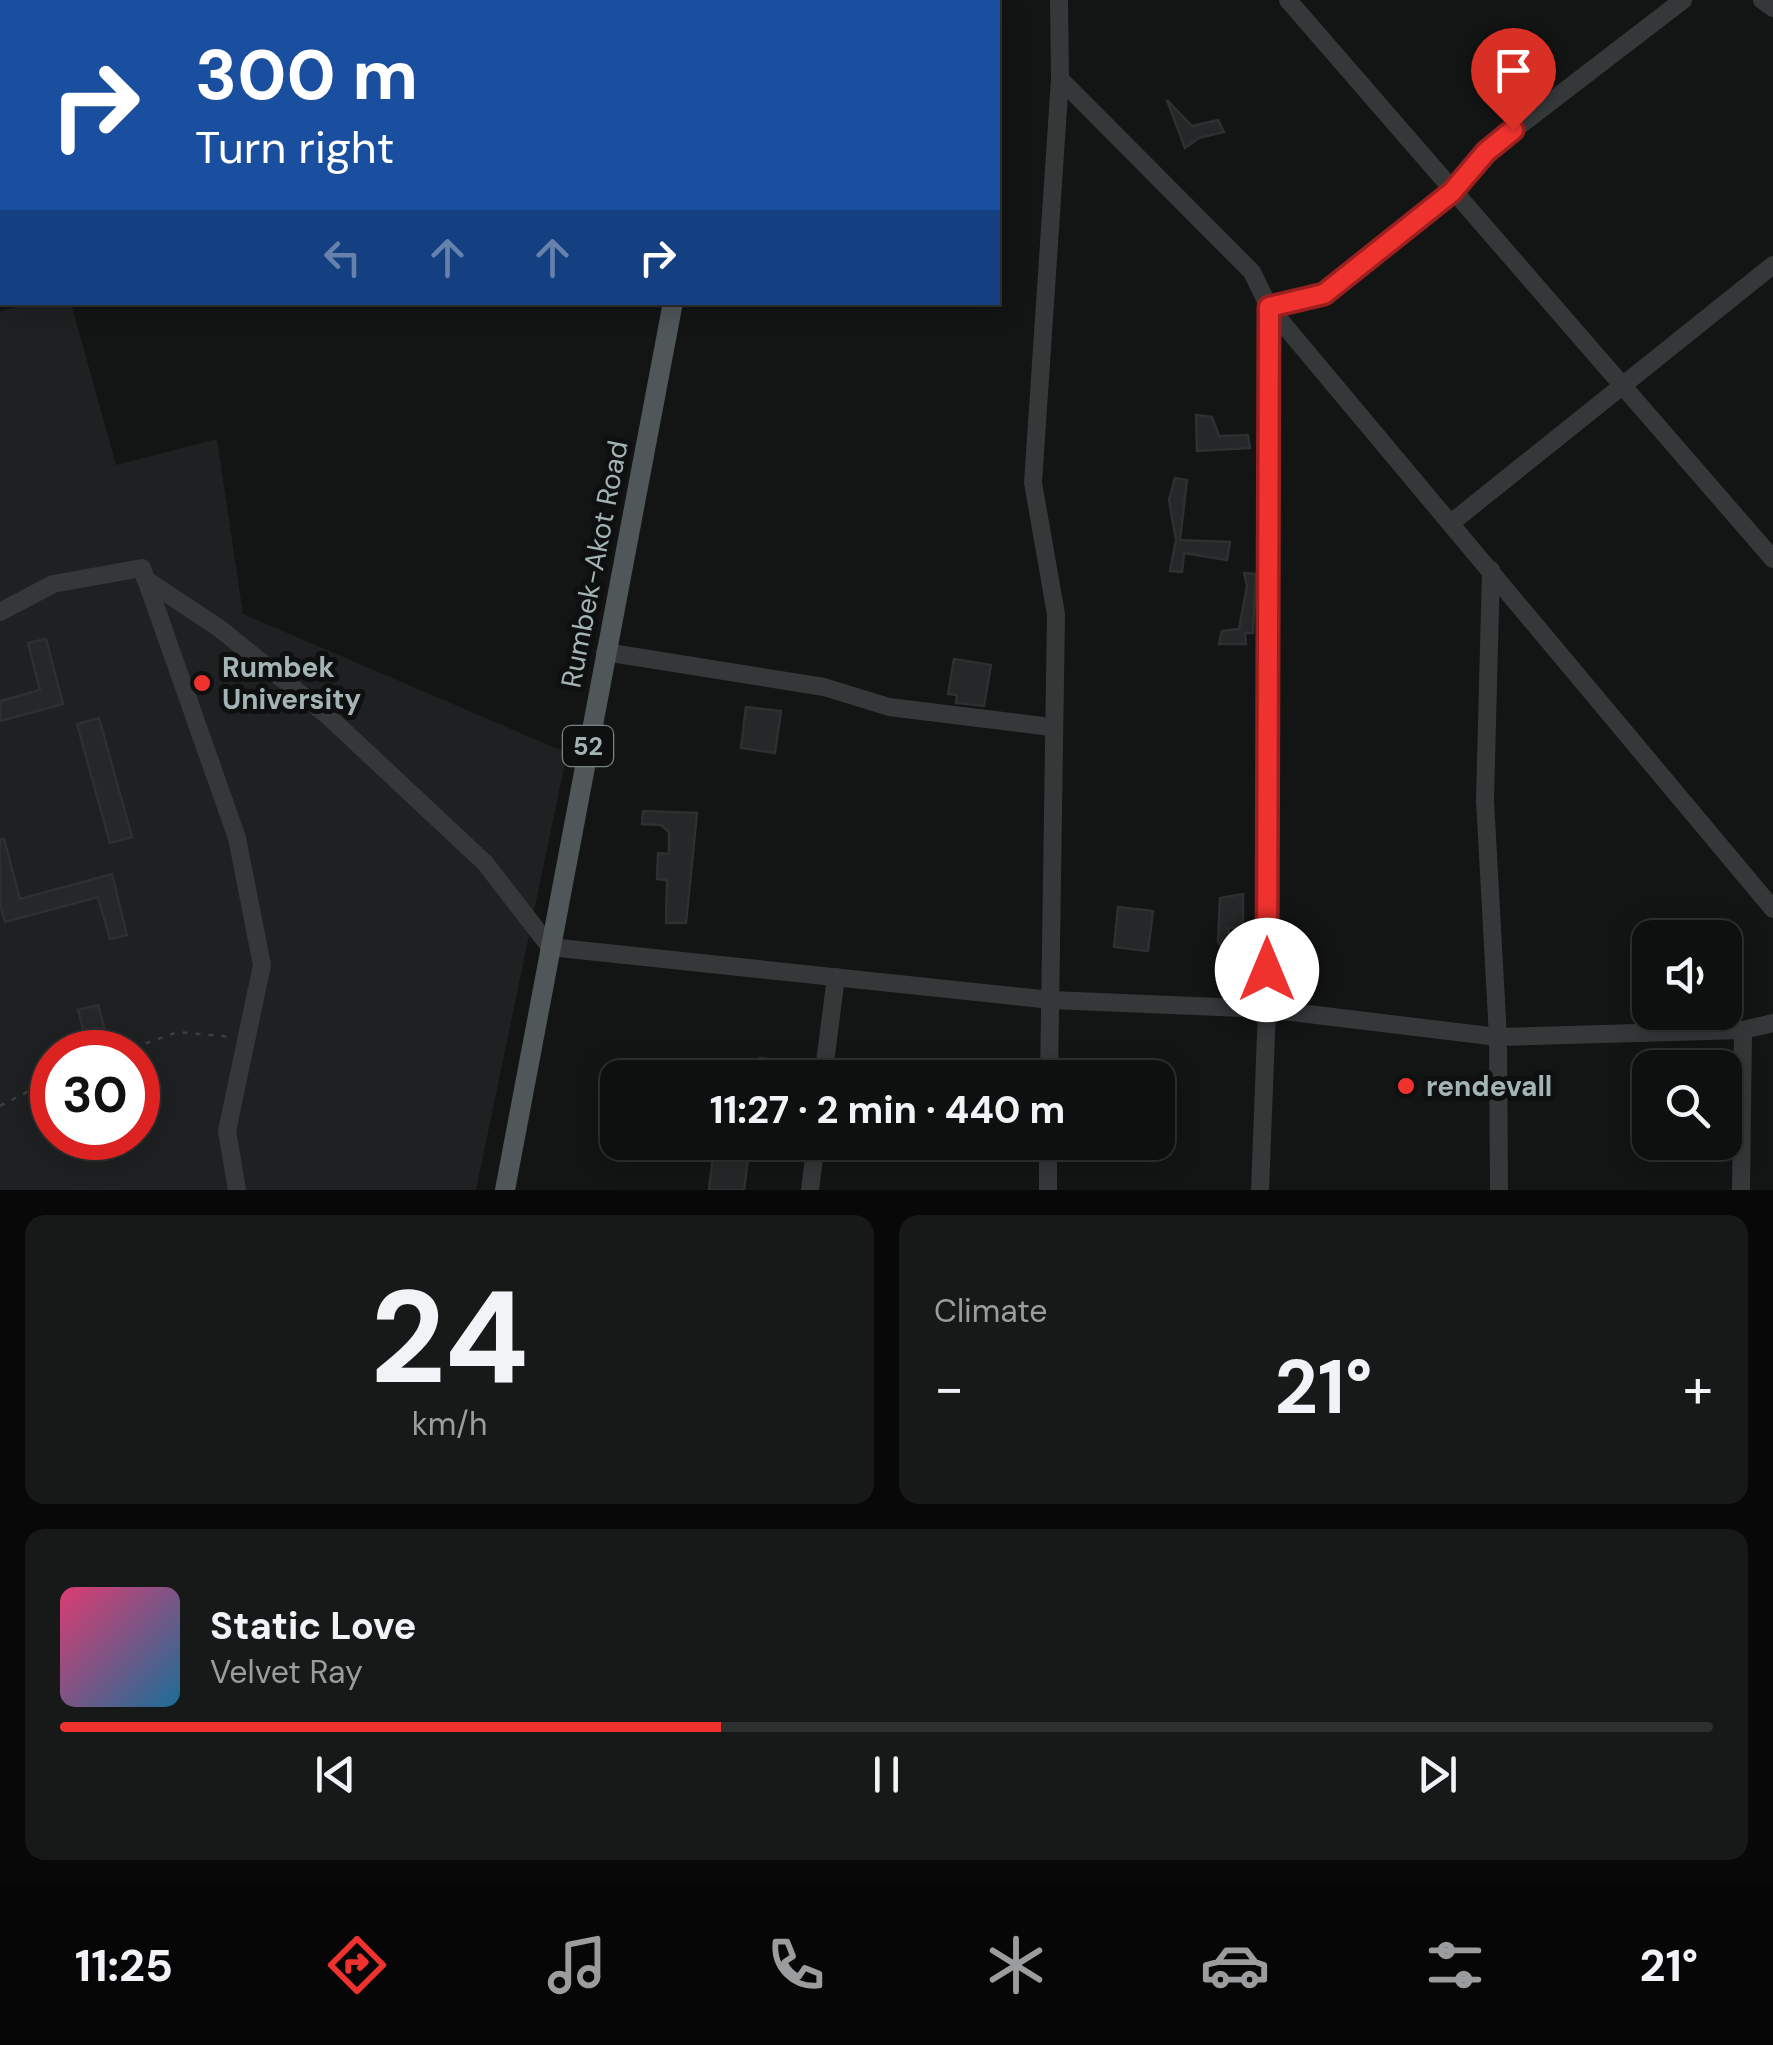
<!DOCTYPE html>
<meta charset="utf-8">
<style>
:root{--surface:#0e0f0f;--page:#171818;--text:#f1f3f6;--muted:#9b9c9e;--line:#2e2f2f;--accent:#f0322f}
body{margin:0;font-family:"DM Sans",sans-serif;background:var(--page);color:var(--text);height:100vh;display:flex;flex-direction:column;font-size:38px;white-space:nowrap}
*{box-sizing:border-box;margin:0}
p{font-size:32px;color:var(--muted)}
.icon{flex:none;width:55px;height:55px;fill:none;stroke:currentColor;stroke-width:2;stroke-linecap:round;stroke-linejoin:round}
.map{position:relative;height:1190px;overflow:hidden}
.side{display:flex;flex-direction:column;gap:25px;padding:25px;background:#080808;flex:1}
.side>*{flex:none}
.hud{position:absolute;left:0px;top:0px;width:1000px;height:305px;box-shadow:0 5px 25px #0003,0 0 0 2px var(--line);background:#1a4fa0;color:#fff;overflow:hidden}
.fabs{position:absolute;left:1632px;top:920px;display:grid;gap:20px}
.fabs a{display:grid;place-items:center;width:110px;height:110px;border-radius:20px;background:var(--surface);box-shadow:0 5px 25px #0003,0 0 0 2px var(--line);font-size:50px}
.speed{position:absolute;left:30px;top:1030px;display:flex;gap:20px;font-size:50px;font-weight:700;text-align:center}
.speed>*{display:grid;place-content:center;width:130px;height:130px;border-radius:50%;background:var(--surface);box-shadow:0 5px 25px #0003,0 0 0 2px var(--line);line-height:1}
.speed .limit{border:15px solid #d22;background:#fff;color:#111}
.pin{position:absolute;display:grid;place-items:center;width:85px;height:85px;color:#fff;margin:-102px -42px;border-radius:50% 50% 50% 0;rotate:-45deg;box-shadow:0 0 10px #0007}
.pin .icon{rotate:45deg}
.me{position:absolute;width:110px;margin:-55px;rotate:0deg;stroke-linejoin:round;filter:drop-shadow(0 0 8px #0008)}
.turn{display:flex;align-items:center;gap:35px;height:210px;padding:0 30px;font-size:45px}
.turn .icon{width:130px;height:130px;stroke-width:2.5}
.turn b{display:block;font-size:70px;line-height:85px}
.lanes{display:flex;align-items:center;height:95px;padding:0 30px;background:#0003;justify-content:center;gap:50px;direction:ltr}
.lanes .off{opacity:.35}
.big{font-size:75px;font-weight:700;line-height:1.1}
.side .card{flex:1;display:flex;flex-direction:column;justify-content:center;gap:15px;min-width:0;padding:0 35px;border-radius:20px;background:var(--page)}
.side .dial{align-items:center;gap:0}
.dial b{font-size:130px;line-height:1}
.song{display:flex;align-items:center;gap:30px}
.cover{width:120px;height:120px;border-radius:15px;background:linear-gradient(135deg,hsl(340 70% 55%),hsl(200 70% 35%))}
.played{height:10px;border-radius:5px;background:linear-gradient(90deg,var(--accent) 40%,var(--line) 40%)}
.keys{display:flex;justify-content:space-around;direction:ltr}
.heat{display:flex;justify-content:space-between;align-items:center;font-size:55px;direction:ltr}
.side .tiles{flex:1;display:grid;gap:25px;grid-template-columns:1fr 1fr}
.card:last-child{grid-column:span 2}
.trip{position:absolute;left:600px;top:1060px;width:575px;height:100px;border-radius:20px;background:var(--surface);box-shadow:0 5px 25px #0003,0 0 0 2px var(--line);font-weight:700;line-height:100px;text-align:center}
.dock{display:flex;height:160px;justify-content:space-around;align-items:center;background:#060606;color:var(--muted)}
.dock .icon{width:70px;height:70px}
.dock .on{color:var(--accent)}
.dock b{font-size:45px;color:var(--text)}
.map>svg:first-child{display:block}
</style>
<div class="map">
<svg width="1773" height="1190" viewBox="0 0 1773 1190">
<rect width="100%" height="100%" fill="#131414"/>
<!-- built -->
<path fill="#1f2021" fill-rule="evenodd" d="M33,303H71L116,465L217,439L243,614L567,753L476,1190H0V311ZM52,1052H138V1138H52Z"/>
<!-- building -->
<g fill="#262728" stroke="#2d2f30" stroke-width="2.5">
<polygon points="1167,100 1192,126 1218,120 1224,132 1199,138 1185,148"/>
<polygon points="1196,415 1212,417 1219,436 1248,435 1250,448 1197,451"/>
<polygon points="1175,478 1187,480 1180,540 1230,542 1227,560 1184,553 1182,572 1170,571 1176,540 1169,500"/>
<polygon points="1244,573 1256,574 1253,633 1245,633 1246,644 1219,644 1222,631 1239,629 1247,586"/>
<polygon points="46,639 63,704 0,721 0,701 40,690 28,643"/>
<polygon points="954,659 991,665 984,706 956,703 957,695 948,694"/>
<polygon points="746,707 781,711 775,753 741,748"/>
<polygon points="99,718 132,837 110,843 77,724"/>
<polygon points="643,811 697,813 686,923 666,923 667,880 657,879 658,853 669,854 669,832 661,825 642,824"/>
<polygon points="0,839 4,839 20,899 112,874 127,935 110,939 98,897 5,922 0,904"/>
<polygon points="1243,894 1243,928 1228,928 1231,945 1223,949 1218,942 1220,898"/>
<polygon points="1118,907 1153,911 1148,951 1114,947"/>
<polygon points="98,1005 110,1048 89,1052 78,1010"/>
<polygon points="760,1058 789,1061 787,1078 758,1078"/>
<polygon points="714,1147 749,1151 744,1190 709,1190"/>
</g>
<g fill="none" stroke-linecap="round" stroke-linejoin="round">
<!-- path -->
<g stroke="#3a4040" stroke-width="2.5" stroke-dasharray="5 8" stroke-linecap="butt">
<polyline points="121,1052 178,1032 231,1037"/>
<polyline points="0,1106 52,1079"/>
</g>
<!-- minor -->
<g stroke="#343839" stroke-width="18">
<polyline points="1288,0 1773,559"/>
<polyline points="1762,0 1773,8"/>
<polyline points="1060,79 1252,272 1269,307 1773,909"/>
<polyline points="1451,523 1773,265"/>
<polyline points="1491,570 1485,800 1498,1037 1499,1190"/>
<polyline points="145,579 219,628 328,716 485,863 550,947 1051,1000 1267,1009 1498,1037 1743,1030 1773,1023"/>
<polyline points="0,612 53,584 142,568 237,838 262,965 227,1131 237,1190"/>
<polyline points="605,652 824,687 889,707 1051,727"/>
<polyline points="823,1078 836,977"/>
<polyline points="1049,1078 1056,614 1033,483 1060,79 1059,0"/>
<polyline points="810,1190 816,1142"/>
<polyline points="1048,1190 1048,1142"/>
<polyline points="1260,1190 1267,1009 1269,307 1324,294 1452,192 1485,152 1683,0"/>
<polyline points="1741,1190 1743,1030"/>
</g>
<!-- major -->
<g stroke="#505758" stroke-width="20">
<polyline points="733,2 734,0"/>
<polyline points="505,1190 673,302"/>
</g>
</g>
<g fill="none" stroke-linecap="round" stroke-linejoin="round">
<defs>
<polyline id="route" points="1267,970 1269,307 1324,294 1452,192 1486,152 1513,130"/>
</defs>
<!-- route casing -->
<use href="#route" stroke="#9c201f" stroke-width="25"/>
<!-- route -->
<use href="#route" stroke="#f0322f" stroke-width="18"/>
</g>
<!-- markers -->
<g fill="#f0322f" stroke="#0e0f0f" stroke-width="4">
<circle cx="202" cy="683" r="10"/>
<circle cx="1406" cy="1086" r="10"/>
</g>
<g text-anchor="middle" stroke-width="10" stroke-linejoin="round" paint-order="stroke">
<!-- shield labels -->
<rect fill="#0e0f0f" stroke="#778283" stroke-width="2.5" x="563" y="726" width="50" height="40" rx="8"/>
<g font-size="25" font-weight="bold" fill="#a4b4b5">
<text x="588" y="755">52</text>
</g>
<!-- street labels -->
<g font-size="28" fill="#a4b4b5" stroke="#0e0f0f">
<text transform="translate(594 564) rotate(-79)" y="10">Rumbek-Akot Road</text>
</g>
<!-- poi labels -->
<g font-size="28" font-weight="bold" fill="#a4b4b5" stroke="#0e0f0f" text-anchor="start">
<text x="222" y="677">Rumbek<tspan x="222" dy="32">University</tspan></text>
<text x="1426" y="1096">rendevall</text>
</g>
</g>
</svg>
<div class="fabs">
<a><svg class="icon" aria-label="sound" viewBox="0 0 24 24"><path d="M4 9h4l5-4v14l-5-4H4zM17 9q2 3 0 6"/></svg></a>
<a><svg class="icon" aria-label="search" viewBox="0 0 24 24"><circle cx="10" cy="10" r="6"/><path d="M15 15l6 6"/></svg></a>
</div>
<div class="speed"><div class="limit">30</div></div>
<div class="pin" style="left:1513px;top:130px;background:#d93025"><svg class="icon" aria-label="arrive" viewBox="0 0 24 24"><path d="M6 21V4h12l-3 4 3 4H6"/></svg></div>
<svg class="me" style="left:1267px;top:970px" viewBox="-20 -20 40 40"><circle r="19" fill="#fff"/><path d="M0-13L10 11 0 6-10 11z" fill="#f0322f"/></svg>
<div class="trip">11:27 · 2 min · 440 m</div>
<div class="hud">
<div class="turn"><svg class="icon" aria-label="right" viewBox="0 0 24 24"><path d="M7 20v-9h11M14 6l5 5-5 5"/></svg><div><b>300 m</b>Turn right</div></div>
<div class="lanes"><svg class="icon off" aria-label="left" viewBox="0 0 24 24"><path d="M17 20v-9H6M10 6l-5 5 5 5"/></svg><svg class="icon off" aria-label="ahead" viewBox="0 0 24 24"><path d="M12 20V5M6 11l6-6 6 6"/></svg><svg class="icon off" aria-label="ahead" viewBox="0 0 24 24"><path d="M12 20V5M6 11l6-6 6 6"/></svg><svg class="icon" aria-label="right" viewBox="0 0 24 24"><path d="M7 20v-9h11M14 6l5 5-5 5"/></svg></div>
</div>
</div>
<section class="side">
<div class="tiles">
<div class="card dial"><b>24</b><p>km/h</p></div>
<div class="card"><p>Climate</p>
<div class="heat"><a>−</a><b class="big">21°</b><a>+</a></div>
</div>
<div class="card">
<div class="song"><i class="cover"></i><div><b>Static Love</b><p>Velvet Ray</p></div></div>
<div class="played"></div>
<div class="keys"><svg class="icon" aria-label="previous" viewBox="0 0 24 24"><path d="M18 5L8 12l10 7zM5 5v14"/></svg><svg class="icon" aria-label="pause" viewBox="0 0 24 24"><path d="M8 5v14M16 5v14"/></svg><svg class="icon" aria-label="next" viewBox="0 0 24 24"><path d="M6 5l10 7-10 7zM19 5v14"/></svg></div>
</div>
</div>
</section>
<nav class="dock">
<b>11:25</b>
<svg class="icon on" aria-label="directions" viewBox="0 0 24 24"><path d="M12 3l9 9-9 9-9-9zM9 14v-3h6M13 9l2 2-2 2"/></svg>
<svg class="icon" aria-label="music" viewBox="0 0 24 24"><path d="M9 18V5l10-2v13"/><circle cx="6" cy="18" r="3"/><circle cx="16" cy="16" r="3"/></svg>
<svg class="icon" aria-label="phone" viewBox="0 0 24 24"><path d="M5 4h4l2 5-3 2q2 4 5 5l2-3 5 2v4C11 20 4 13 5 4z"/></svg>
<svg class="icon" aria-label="climate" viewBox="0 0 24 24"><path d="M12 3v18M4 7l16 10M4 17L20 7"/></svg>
<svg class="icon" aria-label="car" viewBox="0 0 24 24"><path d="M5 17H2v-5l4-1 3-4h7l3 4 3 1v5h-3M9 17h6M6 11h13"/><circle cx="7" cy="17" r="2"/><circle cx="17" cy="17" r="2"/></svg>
<svg class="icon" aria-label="filters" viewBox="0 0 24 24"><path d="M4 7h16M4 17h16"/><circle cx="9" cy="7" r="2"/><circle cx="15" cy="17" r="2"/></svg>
<b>21°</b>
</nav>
